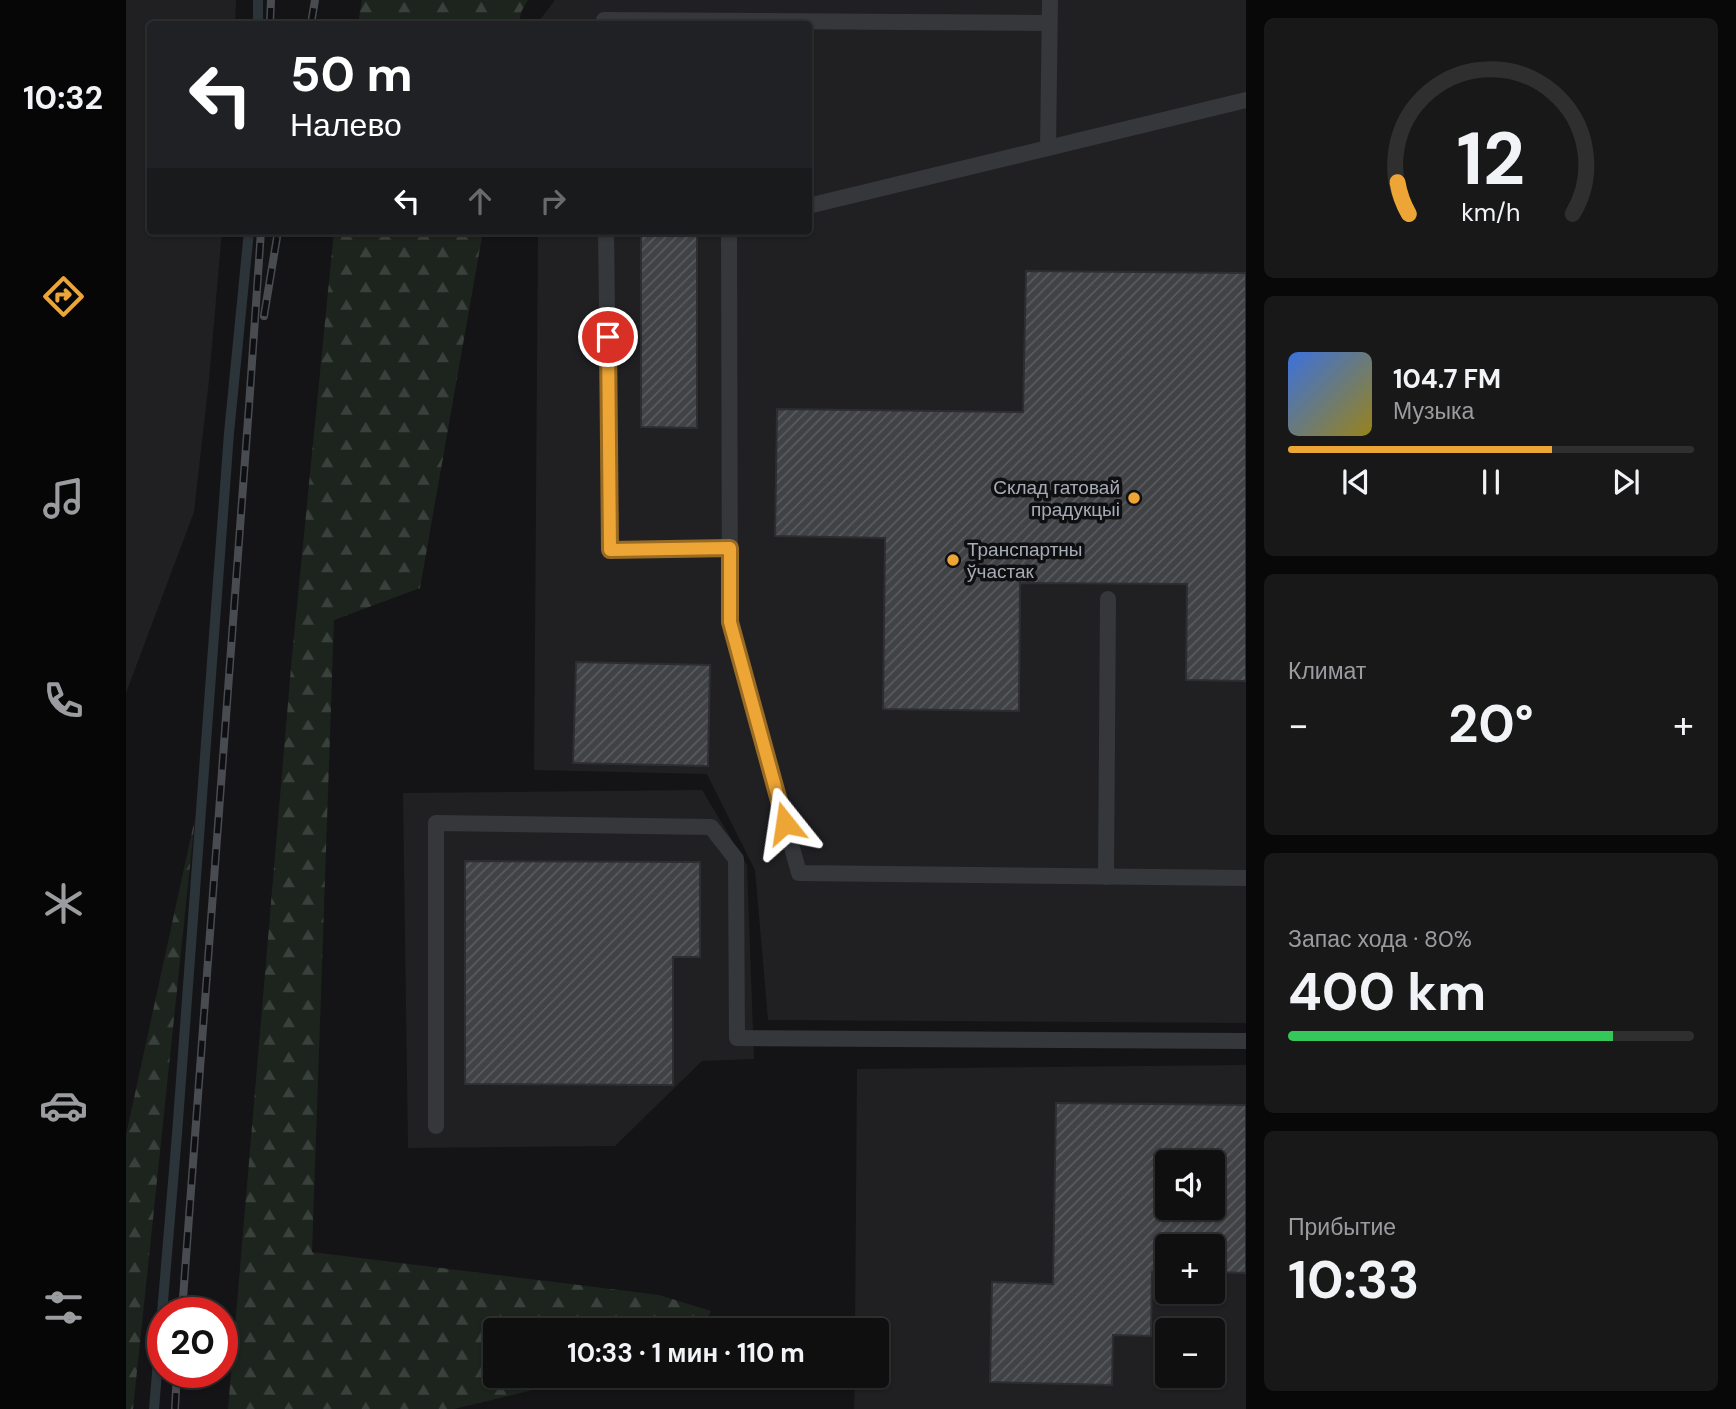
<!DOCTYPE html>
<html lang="ru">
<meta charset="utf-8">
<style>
:root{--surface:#0f0f10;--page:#181819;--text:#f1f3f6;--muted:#9b9c9f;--line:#2f2f30;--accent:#eda535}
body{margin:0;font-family:"DM Sans",sans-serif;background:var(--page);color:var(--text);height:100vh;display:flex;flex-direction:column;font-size:26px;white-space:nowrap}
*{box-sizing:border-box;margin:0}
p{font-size:23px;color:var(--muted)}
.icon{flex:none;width:38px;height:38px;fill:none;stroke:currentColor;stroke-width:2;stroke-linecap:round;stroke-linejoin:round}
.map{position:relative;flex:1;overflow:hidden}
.drawer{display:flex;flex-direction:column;gap:18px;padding:18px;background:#080809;width:490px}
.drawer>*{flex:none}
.hud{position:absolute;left:21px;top:21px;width:665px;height:214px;border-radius:7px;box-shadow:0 2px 5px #0004,0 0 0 2px var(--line);background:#202124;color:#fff;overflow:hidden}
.buttons{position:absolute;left:1029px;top:1150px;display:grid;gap:14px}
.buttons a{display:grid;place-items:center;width:70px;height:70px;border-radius:7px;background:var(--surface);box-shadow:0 2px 5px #0004,0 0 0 2px var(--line);font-size:35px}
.speed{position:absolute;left:21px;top:1297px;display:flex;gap:14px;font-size:35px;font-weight:700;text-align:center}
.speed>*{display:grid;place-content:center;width:91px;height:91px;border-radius:50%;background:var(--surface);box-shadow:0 2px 5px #0004,0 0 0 2px var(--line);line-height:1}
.speed .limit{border:10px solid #d22;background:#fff;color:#111}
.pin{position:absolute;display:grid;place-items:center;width:60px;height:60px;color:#fff;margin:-30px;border:4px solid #fff;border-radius:50%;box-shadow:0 2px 7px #0007}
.me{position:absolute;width:77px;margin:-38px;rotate:345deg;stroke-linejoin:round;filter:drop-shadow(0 0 5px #0008)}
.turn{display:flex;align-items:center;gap:24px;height:147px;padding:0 28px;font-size:32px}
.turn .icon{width:91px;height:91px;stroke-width:2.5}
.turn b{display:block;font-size:49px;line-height:60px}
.lanes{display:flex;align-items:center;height:66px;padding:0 28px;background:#0003;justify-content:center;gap:35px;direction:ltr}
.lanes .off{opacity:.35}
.big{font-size:52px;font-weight:700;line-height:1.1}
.drawer .card{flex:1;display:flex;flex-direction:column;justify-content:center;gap:10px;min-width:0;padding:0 24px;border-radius:10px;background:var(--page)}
.drawer .dial{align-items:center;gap:0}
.dial svg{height:182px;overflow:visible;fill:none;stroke:var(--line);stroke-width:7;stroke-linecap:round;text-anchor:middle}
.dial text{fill:var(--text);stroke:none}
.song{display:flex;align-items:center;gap:21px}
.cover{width:84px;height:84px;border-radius:10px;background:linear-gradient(135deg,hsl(220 70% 55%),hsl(50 70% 35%))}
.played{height:7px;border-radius:4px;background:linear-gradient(90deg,var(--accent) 65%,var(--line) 65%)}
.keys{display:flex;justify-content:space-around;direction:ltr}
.heat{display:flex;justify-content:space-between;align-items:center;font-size:38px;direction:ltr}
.charge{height:10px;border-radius:5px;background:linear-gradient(90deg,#34c759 80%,var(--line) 0)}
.trip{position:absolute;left:357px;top:1318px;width:406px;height:70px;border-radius:7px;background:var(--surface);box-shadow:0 2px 5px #0004,0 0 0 2px var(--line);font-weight:700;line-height:70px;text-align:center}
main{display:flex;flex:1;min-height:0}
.dock{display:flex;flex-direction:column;width:126px;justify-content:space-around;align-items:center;background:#060606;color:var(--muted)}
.dock .icon{width:49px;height:49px}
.dock .current{color:var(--accent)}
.dock b{font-size:32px;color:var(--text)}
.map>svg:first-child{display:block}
</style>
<main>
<nav class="dock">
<b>10:32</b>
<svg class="icon current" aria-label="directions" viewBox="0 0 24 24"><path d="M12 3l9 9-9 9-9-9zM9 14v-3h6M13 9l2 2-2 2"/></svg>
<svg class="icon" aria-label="music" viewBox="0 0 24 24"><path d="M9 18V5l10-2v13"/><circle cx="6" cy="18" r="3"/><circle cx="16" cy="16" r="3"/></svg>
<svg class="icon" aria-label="phone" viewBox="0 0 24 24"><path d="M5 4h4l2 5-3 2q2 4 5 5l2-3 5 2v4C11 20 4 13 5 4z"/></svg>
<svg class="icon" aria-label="climate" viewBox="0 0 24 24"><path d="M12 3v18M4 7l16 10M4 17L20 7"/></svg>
<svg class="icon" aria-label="car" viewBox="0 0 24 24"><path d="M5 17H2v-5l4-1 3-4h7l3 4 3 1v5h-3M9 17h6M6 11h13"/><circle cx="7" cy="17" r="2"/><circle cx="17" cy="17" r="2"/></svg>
<svg class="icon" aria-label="filters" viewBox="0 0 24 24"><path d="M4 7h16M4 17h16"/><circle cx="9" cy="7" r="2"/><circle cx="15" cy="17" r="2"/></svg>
</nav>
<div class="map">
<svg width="1120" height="1409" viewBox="0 0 1120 1409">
<defs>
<pattern id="forest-firs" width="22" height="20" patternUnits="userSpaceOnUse" patternTransform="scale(1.75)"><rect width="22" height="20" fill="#1c241d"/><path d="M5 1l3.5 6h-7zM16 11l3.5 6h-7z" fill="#3a413c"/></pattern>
<pattern id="building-hatch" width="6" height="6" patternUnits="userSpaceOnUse" patternTransform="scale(1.75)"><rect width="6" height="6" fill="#404246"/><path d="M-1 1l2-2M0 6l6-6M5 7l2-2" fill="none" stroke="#595b5e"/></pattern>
</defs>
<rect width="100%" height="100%" fill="#141416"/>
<!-- built -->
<g fill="#202023" fill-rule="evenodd">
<polygon points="0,0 110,0 109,24 24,24 24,231 96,231 83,380 68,512 0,693"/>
<polygon points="429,0 1120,0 1120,1023 642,1020 629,870 581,774 408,770 412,231 682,231 682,24 413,24 413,21"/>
<polygon points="576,790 621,865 628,1059 576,1061 489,1146 282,1148 277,793"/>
<path d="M1120,1065V1409H728L729,1376H751V1330H729L731,1069ZM1041,1162H1087V1208H1041ZM1041,1246H1087V1292H1041ZM1041,1330H1087V1376H1041Z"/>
</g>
<!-- forest -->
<g fill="url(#forest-firs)">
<polygon points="236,0 402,0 395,12 393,24 232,24"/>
<polygon points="208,231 357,231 294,588 208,620 186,1252 533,1295 585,1311 576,1330 369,1330 369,1376 553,1376 548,1385 431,1384 328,1409 102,1409 166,656"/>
<polygon points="69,818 7,1409 0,1409 0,1135"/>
</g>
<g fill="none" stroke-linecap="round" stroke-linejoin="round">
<!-- stream -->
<g stroke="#2b3439" stroke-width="10">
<polyline points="132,0 132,24"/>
<polyline points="28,1409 51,1134 103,433 123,231"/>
</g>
</g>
<!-- building -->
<g fill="url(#building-hatch)" stroke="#2e2e32" stroke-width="2" fill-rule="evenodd">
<polygon points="515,231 571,231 571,428 515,427"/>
<polygon points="900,271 1120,273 1120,681 1060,680 1061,584 894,583 893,711 757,709 759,538 649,536 651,409 897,412"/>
<polygon points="450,662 584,665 582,766 447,763"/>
<polygon points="339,861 574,862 574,957 547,957 547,1085 339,1084"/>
<path d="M930,1103L1120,1105V1273L1087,1272V1246H1041V1272H1026L1025,1336L987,1335L986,1385L864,1382L866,1282L927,1284ZM1041,1162H1087V1208H1041Z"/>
</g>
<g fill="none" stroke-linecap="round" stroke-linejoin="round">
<!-- service -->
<g stroke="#35373b" stroke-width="16">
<polyline points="478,24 478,20 923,23"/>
<polyline points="922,148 924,0"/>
<polyline points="682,206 1120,100"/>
<polyline points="480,231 484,550 604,549"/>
<polyline points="603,231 604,622 673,873 1120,878"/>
<polyline points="980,877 982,599"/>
<polyline points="310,1126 310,823 585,827 610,859 611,1038 1120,1041"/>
</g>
<defs>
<g id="rail">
<polyline points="144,24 145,0"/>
<polyline points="185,24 189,0"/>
<polyline points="138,316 152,231"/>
<polyline points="56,1312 123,406 135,231"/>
<polyline points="49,1409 51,1372"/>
</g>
</defs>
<!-- rail casing -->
<use href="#rail" stroke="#484b50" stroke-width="8"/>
<!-- rail -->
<use href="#rail" stroke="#0f0f11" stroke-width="5" stroke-dasharray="16" stroke-linecap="butt"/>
</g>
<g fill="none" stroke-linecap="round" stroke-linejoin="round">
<defs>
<polyline id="route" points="482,337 484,550 604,548 604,622 659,823"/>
</defs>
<!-- route casing -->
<use href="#route" stroke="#9a6b22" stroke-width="18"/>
<!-- route -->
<use href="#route" stroke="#eda535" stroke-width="12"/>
</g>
<!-- markers -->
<g fill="#eda535" stroke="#0f0f11" stroke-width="2.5">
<circle cx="1008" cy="498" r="7"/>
<circle cx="827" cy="560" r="7"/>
</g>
<g text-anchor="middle" stroke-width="7" stroke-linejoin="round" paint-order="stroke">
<!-- poi labels -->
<g font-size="19" fill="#a6acb6" stroke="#0f0f11" text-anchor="end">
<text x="994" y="494">Склад гатовай<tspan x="994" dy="22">прадукцыі</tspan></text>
<text x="841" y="556" text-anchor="start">Транспартны<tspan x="841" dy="22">ўчастак</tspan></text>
</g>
</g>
</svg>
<div class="buttons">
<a><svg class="icon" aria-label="sound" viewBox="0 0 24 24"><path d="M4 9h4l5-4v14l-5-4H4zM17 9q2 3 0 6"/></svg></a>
<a>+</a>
<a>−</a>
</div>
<div class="speed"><div class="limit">20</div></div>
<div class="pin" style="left:482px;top:337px;background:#d93025"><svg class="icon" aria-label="arrive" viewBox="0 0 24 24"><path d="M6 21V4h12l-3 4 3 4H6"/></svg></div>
<svg class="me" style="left:659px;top:823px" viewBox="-20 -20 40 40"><path d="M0-17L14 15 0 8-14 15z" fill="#eda535" stroke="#fff" stroke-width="4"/></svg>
<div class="trip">10:33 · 1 мин · 110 m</div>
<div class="hud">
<div class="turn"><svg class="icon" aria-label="left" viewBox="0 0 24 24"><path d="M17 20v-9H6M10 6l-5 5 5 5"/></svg><div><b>50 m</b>Налево</div></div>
<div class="lanes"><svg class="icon" aria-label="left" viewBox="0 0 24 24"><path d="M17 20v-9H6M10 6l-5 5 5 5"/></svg><svg class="icon off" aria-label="ahead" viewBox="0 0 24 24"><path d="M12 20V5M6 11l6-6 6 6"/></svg><svg class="icon off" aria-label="right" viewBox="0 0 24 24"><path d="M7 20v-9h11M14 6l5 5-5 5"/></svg></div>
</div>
</div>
<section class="drawer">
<div class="card dial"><svg viewBox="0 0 100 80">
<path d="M14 69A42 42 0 1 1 86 69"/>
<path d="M14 69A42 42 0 0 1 9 55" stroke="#eda535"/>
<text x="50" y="56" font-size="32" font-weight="700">12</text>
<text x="50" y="72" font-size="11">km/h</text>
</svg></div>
<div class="card">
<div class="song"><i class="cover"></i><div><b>104.7 FM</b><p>Музыка</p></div></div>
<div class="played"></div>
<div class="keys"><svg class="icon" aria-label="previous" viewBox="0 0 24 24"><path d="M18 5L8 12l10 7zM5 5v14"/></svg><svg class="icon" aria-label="pause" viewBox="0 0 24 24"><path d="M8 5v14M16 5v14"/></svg><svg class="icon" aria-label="next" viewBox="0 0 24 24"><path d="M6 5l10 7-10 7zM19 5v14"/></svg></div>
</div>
<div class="card"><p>Климат</p>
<div class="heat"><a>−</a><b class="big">20°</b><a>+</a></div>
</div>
<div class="card"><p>Запас хода · 80%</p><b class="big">400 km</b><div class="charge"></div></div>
<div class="card"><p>Прибытие</p><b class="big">10:33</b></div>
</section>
</main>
